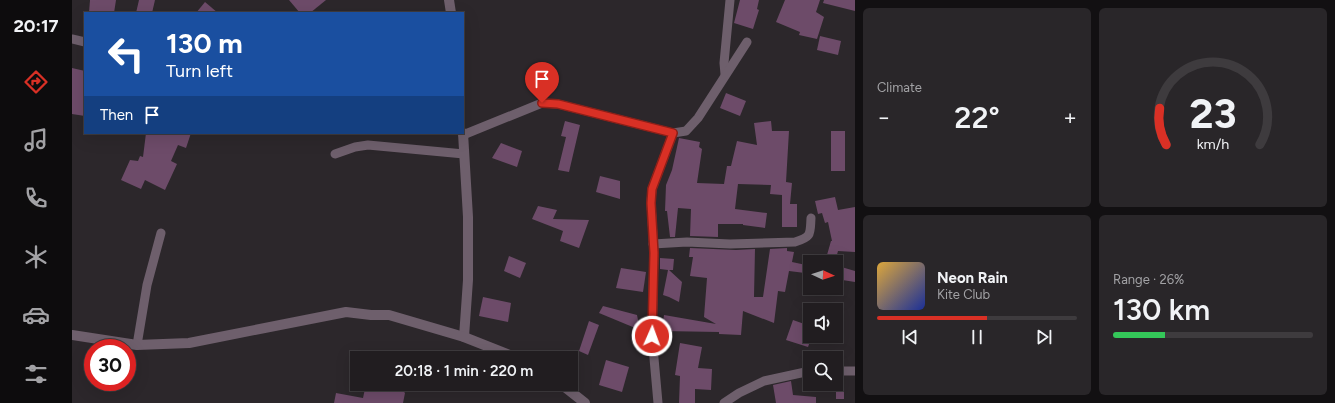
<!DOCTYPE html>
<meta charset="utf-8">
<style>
:root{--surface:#211d20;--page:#292629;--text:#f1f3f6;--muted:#a2a2a5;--line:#3e3b3e;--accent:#d93025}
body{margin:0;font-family:Figtree,sans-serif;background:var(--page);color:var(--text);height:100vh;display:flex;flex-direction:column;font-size:15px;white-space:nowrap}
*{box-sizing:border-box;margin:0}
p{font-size:13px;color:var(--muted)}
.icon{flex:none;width:22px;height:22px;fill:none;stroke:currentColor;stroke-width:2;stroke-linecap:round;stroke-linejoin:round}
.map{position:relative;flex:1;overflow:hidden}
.panel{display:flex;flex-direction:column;gap:8px;padding:8px;background:#121012;width:480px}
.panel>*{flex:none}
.hud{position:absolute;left:12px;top:12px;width:380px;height:122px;border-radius:0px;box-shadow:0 4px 16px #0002,0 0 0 1px var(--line);background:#1a4fa0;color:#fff;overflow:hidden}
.needle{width:26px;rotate:93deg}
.fabs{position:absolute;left:731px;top:255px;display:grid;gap:8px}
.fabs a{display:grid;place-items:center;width:40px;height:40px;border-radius:0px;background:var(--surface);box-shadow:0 4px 16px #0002,0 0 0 1px var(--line);font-size:20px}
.speed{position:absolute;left:12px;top:339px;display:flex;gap:8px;font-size:20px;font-weight:700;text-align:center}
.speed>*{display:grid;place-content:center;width:52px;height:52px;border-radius:50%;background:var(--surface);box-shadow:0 4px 16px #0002,0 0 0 1px var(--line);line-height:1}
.speed .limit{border:6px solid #d22;background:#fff;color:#111}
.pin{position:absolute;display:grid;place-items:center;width:34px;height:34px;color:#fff;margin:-41px -17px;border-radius:50% 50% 50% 0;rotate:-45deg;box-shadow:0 0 4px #0007}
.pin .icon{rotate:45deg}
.me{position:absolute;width:44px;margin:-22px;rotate:2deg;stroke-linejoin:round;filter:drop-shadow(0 0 3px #0008)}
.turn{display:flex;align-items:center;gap:14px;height:84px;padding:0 16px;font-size:18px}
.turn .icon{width:52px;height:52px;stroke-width:2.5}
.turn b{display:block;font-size:28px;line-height:34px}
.then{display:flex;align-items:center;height:38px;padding:0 16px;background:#0003;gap:8px;font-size:15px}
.big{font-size:30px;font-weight:600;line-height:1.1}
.panel .card{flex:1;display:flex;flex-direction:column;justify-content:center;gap:6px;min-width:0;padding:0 14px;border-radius:6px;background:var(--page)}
.panel .dial{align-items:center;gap:0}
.dial svg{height:104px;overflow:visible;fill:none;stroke:var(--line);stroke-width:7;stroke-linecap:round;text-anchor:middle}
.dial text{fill:var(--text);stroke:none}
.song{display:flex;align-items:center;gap:12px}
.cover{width:48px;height:48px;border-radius:6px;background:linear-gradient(135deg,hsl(40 70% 55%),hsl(230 70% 35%))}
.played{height:4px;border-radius:2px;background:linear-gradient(90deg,var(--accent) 55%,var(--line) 55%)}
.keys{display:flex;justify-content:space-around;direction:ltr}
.heat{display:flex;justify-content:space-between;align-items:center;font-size:22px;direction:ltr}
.charge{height:6px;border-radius:3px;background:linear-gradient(90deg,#34c759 26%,var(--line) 0)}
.panel .tiles{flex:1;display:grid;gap:8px;grid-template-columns:repeat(2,1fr)}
.trip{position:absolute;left:278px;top:351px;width:228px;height:40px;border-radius:0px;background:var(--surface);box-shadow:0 4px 16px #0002,0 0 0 1px var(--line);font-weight:600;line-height:40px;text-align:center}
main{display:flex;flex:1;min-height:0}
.tabs{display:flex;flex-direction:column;width:72px;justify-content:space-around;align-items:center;background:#0d0c0d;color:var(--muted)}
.tabs .icon{width:28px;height:28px}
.tabs .active{color:var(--accent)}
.tabs b{font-size:18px;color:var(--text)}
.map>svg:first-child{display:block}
</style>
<main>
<nav class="tabs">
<b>20:17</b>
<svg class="icon active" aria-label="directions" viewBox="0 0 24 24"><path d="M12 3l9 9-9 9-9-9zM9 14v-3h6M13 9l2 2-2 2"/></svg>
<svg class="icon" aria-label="music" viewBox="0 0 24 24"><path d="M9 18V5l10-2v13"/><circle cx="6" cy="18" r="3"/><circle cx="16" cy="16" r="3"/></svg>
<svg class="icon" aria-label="phone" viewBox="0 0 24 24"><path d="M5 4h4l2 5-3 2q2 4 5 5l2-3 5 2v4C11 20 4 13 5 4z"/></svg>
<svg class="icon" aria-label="climate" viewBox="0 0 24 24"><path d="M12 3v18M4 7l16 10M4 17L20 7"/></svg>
<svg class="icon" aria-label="car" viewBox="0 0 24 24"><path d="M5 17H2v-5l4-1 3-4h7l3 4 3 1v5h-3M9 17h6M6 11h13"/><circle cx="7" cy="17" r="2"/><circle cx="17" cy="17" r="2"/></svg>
<svg class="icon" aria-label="filters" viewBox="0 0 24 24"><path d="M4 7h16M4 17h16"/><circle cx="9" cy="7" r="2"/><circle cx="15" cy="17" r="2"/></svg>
</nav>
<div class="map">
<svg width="783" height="403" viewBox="0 0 783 403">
<rect width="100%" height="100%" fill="#2c272b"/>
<!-- building -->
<g fill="#6d4b69">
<polygon points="18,0 44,0 42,13 17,13"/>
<polygon points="67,0 83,0 80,13 64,13"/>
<polygon points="217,0 254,0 238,13 228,13"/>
<polygon points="668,0 687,0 685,9 687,10 681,29 662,23"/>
<polygon points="713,0 748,0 744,12 752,17 745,39 727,35 728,32 704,22"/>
<polygon points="752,0 783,0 783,11 751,3"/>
<polygon points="133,2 146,13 124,13"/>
<polygon points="748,36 769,41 766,55 745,50"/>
<polygon points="0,68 13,71 13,116 0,114"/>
<polygon points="654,93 674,101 668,116 648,108"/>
<polygon points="493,121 508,125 497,172 486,170 494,137 489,136"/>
<polygon points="699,121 700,131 717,131 714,182 720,183 718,204 725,204 725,227 710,227 710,195 698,194 699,185 666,184 663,209 695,213 693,228 671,225 671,224 646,224 646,237 618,236 619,209 606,208 603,237 598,237 595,211 593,211 594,185 600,170 607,138 628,142 627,147 630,149 625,183 652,184 655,166 659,166 665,141 685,145 682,123"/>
<rect x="759" y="131" width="14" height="40"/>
<polygon points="74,133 119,133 114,148 106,145 99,161 105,164 93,190 73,180 69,189 49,180 58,160 66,161 68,156 71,157"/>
<polygon points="429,143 450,151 445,167 420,158"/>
<polygon points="528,176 548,181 548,199 524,192"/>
<polygon points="763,197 766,210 783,207 783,252 766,251 763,262 753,262 759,241 760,241 756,222 753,223 750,213 746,214 743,201"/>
<polygon points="466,206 485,210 481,219 517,220 507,248 488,241 491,231 460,219"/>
<polygon points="618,248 664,250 683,249 682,297 691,297 698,249 715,248 715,251 722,252 720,262 734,265 733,273 717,271 713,292 706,291 702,323 671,311 669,335 647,334 647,332 590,331 592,315 644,324 632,317 635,278 618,276 621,257 617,257"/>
<polygon points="437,256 454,263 448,278 432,271"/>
<polygon points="588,258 602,259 601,270 597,270 610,282 607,302 597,297 591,295 596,270 588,269"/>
<polygon points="766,266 783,271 783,282 764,279"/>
<polygon points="549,268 574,272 571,292 544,288"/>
<polygon points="411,297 439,303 436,322 407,316"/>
<polygon points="531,306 565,315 568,330 527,313"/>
<polygon points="721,320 738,326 738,336 740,336 736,347 714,340"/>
<polygon points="517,321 527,325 516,355 507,351"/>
<polygon points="608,343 630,347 626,368 640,369 639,390 623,389 623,403 607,403 608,376 603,375"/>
<polygon points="534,360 557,367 550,392 527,385"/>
<polygon points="719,381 721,395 744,397 744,403 704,403 701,385"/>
<polygon points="294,384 325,384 333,393 331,403 262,403 264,393 291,398"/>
<rect x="764" y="384" width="8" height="15"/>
</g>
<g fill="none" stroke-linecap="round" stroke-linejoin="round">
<!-- minor -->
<g stroke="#6e5f6c" stroke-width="9">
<polyline points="0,39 13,42"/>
<polyline points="653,74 652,63 658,0"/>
<polyline points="391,135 470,103 486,104 601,133 614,131 626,118 675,42"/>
<polyline points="263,154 283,147 296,145 392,154"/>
<path d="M581,244L615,242L658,244L723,242C740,237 738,234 739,218"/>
<polyline points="65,345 75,285 89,233"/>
<polyline points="764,371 783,371"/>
<polyline points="586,403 580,336 582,253 579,203 580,189 601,133"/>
<polyline points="652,403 667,393 692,381 738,371"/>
</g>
<!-- tertiary -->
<g stroke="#6e5f6c" stroke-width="10">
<polyline points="377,0 379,13"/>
<polyline points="391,133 396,217 396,280 392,337"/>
<polyline points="0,335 65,345 117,343 274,312 299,315 317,315 392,337 445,358"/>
<polyline points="489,384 513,403"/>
</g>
</g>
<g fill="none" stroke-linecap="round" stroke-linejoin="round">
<defs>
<polyline id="route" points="470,103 486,104 601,133 580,189 579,203 582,253 580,336"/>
</defs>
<!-- route casing -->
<use href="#route" stroke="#8d1f18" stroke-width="10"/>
<!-- route -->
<use href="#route" stroke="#d93025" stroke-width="7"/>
</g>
</svg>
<div class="fabs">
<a><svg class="needle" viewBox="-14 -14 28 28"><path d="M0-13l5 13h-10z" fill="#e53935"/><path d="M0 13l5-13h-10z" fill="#a2a2a5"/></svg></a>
<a><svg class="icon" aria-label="sound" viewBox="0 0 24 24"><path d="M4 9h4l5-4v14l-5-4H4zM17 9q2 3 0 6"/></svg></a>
<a><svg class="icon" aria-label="search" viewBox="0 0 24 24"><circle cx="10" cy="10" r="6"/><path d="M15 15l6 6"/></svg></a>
</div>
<div class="speed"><div class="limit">30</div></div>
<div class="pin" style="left:470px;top:103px;background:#d93025"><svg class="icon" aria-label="arrive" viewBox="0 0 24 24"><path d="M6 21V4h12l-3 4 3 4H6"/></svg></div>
<svg class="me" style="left:580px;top:336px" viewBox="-20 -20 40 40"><circle r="17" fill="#d93025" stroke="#fff" stroke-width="3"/><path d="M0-11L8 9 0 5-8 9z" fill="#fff"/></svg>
<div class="trip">20:18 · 1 min · 220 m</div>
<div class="hud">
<div class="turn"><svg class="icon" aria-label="left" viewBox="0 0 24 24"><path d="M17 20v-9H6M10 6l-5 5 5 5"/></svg><div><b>130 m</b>Turn left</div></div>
<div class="then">Then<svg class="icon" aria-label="arrive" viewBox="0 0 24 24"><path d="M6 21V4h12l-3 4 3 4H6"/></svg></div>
</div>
</div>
<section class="panel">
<div class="tiles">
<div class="card"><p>Climate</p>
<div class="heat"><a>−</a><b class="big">22°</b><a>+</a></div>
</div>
<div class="card dial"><svg viewBox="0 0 100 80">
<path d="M14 69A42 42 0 1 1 86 69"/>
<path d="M14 69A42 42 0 0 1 9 41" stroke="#d93025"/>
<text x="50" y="56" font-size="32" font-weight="700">23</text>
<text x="50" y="72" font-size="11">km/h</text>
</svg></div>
<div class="card">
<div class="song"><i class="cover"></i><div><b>Neon Rain</b><p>Kite Club</p></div></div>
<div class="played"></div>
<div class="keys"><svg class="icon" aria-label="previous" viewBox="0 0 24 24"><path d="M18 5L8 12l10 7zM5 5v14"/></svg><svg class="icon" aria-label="pause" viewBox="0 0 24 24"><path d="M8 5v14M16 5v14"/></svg><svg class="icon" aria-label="next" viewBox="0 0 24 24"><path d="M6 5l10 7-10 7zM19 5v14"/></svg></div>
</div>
<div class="card"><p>Range · 26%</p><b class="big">130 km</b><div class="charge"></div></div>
</div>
</section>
</main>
